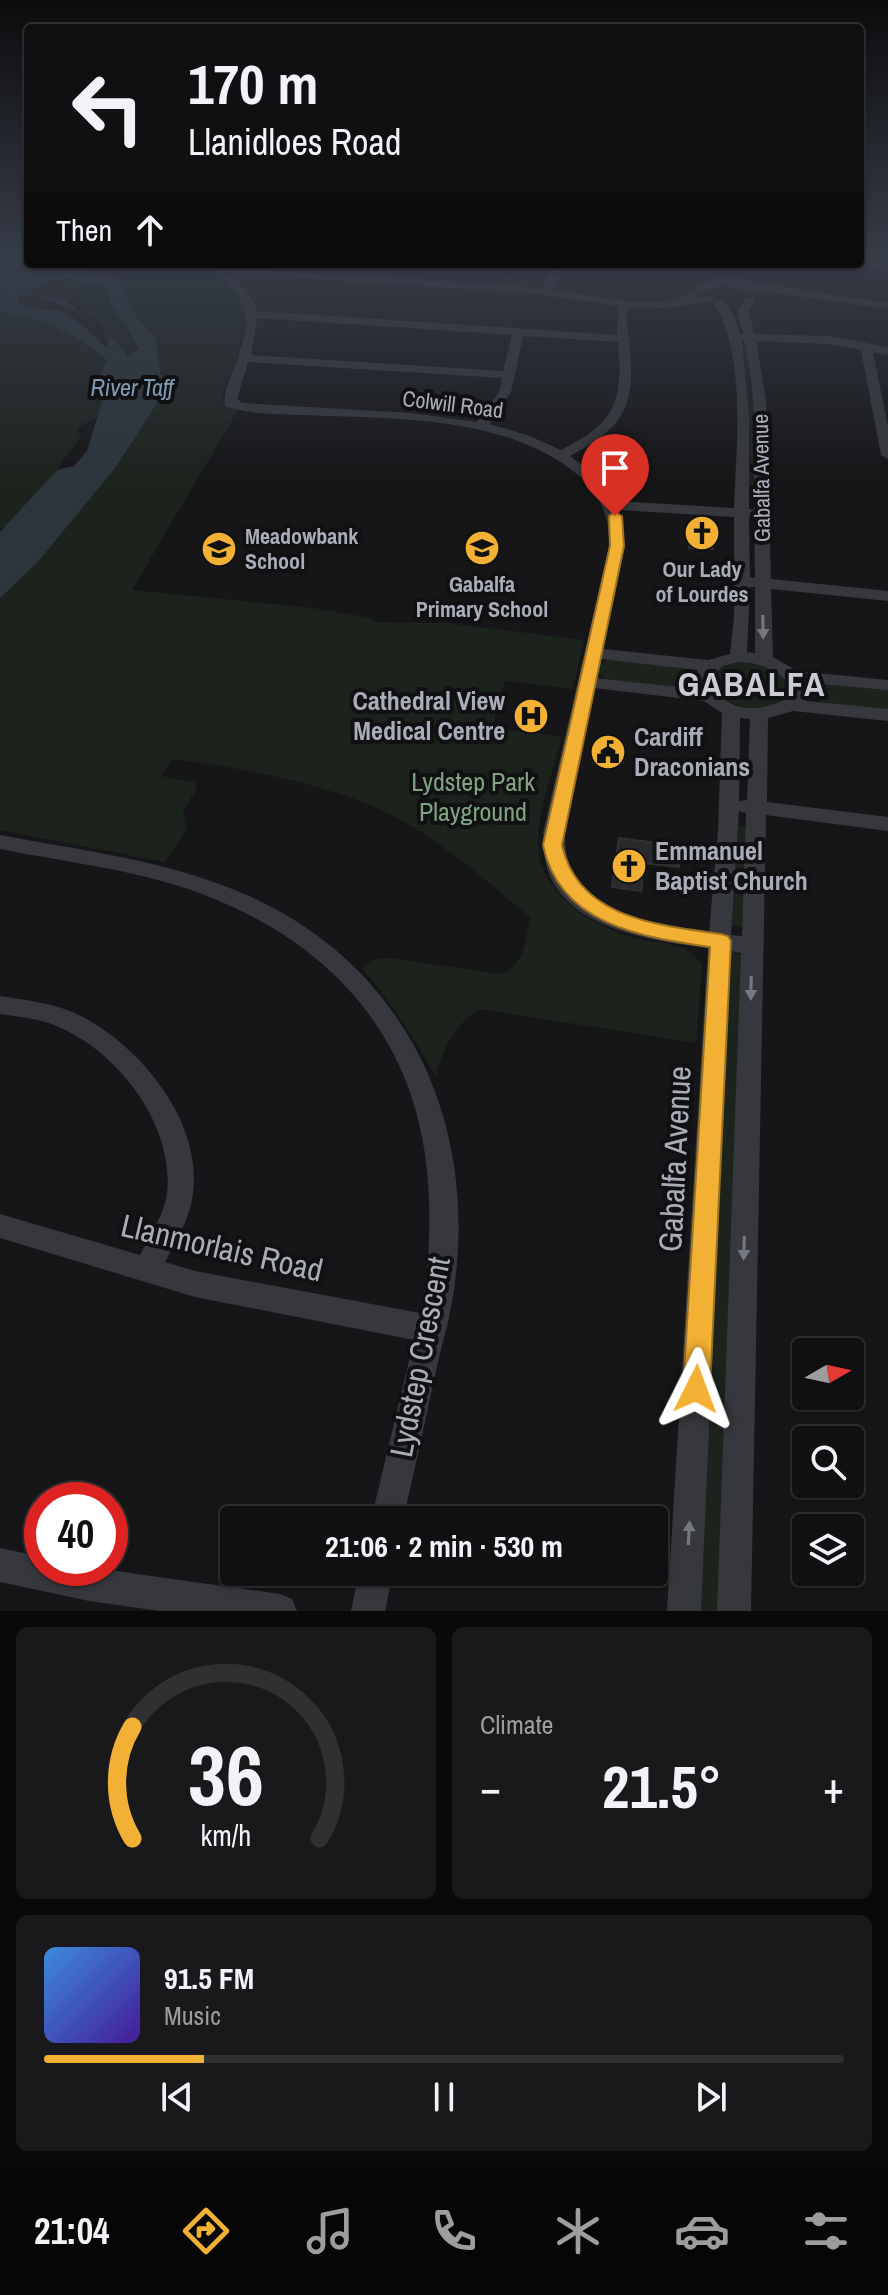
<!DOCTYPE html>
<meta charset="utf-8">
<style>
:root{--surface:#101012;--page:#19191b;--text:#f1f3f6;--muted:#9c9d9f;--line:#303032;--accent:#f2b134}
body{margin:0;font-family:"Archivo Narrow",sans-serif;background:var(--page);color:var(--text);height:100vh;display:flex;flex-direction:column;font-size:30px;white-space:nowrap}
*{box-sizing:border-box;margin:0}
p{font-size:26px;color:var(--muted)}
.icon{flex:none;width:44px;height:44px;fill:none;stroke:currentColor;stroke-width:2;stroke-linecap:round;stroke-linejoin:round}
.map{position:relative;height:1611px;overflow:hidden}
.sheet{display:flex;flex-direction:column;gap:16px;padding:16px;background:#09090a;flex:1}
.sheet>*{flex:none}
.top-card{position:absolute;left:24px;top:24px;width:840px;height:244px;border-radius:8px;box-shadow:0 2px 6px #0004,0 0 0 2px var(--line);background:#101012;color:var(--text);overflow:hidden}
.needle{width:52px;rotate:81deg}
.buttons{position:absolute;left:792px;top:1338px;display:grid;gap:16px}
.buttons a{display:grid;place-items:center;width:72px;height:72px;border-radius:8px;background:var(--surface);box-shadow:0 2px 6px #0004,0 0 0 2px var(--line);font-size:40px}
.speed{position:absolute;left:24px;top:1482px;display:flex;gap:16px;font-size:40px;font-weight:700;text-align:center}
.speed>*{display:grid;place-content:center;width:104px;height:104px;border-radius:50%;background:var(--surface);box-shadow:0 2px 6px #0004,0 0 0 2px var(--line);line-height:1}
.speed .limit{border:12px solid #d22;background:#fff;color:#111}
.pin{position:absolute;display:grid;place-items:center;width:68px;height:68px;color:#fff;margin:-82px -34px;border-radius:50% 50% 50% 0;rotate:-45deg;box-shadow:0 0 8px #0007}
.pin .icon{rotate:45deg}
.me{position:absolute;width:88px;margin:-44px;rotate:3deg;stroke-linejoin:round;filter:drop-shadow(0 0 6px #0008)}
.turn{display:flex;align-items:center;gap:28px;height:168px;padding:0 32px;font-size:36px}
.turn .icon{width:104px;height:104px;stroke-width:2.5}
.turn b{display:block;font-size:56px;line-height:68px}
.then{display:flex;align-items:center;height:76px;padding:0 32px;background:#0003;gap:16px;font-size:30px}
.big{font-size:60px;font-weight:700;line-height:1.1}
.sheet .card{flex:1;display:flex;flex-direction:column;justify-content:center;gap:12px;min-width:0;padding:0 28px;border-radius:12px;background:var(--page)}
.sheet .dial{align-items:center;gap:0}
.dial svg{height:208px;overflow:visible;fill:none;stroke:var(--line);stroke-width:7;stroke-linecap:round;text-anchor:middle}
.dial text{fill:var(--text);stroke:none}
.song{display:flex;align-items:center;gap:24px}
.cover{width:96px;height:96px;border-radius:12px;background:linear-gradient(135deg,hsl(210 70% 55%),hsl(260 70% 35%))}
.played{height:8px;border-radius:4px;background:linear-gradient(90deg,var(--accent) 20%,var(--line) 20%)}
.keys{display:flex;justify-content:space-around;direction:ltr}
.heat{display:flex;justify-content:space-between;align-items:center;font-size:44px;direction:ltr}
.sheet .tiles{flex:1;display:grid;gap:16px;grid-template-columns:1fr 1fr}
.card:last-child{grid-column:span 2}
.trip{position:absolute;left:220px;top:1506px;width:448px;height:80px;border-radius:8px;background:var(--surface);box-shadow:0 2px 6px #0004,0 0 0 2px var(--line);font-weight:700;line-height:80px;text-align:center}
.tabs{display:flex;height:128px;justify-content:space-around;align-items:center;background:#060607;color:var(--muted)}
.tabs .icon{width:56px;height:56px}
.tabs .selected{color:var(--accent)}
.tabs b{font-size:36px;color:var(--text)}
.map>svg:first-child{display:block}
</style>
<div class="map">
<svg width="888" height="1611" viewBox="0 0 888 1611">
<rect width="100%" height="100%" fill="#161618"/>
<!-- green -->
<g fill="#1c231d">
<path d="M122,264H211C252,308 251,308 234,366C230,378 223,389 222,402L238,410L132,590L313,608L372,618L373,622L447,623L584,640L573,689L505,681L492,728L562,737C553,771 538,809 538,844C538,894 595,928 638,939C663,945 687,941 702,965L696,1043L479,1009C456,1024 441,1050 436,1077C414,1038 391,1002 362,968L375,959L389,958L501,974C525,964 525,941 530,918C491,884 448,847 403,821C340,785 243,768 172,759L161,776L194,782L197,788L183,811L187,829L165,862L0,830V598L38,562L116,467L159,399L162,381L155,336L137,318L118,279Z"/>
<polygon points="75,281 90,283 104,290 107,304 117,311 139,347 135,353 124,354 117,342 104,337 104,330 85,309 84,301 77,297 80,293 70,293 59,287 63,282"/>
<path d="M0,312L22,313L57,323L109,359C108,369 107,404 102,412C96,421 84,421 77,430L81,436L41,491L28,500L19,516L0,530Z"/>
<polygon points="739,343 748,344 754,378 757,499 746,499"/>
<polygon points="609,659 689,668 692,672 686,689 605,679 597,670 598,665"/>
<path d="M740,662L770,666L790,681L793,694C771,718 738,710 714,693L711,674L722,666Z"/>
<polygon points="819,682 888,689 888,712 826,705 813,696 813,685"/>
<polygon points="734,825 748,827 745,927 728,925"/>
<polygon points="734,952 741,955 722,1611 697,1611 729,953"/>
</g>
<!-- water -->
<path fill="#2c353c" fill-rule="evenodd" d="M2,258H28V264H105L90,273L118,279L137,318L155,336L162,381L159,400L116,467L38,562L0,598V532L57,470L74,466L87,451L103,398L100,375L107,360C74,333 43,318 0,312ZM66,278L107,288L111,305L118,313L116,315L122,318L139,349L127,356L112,337L107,338L108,345L105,347C96,338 71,312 59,311C47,309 30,309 17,303V297C43,288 56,309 79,311L63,299L27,292L48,282Z"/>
<!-- building -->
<g fill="#29292c" stroke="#303034" stroke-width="2">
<polygon points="691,520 712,522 713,549 689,548"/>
<polygon points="619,838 681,846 679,867 644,863 641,891 612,887"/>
</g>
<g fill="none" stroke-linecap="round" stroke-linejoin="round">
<!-- minor -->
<g fill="#37383d" fill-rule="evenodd">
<polygon points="860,260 888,266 888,272 856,265"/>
<path d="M211,264H222L229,271L252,269L543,288L556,264H566L553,290L627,301L662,302L679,298L707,282L729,278L888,303V309L760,291L755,295C728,284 721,281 694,296L712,297L714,299L708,302L662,308L628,307C625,321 629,337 630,351C636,409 620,430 570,456L597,476L615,501L734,508C736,448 747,353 713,302L715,300H723L735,318L740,334H743L737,312L745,298L749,297L755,300L749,312L754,334L828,336L888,347V355L873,353L888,426V459L881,455L861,350L828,344L756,341L766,400L771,579L888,591V601L771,589L773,657L797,671L888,680V690L807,683L806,701L888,709V721L793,711L768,718L767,802L888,817V831L766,815L751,1611H717L741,953L730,951L701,1611H667L708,948C653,941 562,929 546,864C544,854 544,843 543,833L609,546C610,509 595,486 565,465C491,415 390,419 304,415C277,414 251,415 225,406C223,396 227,386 231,376C254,315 252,311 211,264ZM252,275L539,294L618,306L617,335L257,311L253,300L235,277ZM257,318L512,335L503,371L251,355ZM523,336L618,342C623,402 616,422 561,450L527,435L489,424L511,392ZM742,341H744C758,396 754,453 754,510L749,509V417ZM248,362L502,378L499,392L477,422L411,413L242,403L237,399ZM619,510L734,517V616L730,654L708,660L603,649L625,546ZM749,518H754L755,578L750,577ZM750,587H755V653L747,652ZM601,659L698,670L694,675L696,689L596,678ZM738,662C760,663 775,668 790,685L789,697C762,715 717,713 712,676L723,666ZM594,688L704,701L722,713L718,831L709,932C516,907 562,837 594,688ZM740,718L750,719L747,800L739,801ZM739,811L746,813L742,936L731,935Z"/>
<path d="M0,835C73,849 149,858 219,884C394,946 480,1108 454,1289C451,1315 443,1340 437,1366C426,1417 415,1469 403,1520H371L414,1340L195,1297L0,1238V1214L140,1255C150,1235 164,1215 167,1193C175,1124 116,1049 54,1025C37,1018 18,1017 0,1014V996C26,1000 53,1003 77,1014C139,1044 203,1121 193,1194C190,1218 176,1241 165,1262L195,1271L420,1313C429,1275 430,1237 429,1198C424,1051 343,949 207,896C142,870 69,863 0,849Z"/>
<polygon points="0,1548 42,1557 42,1568 95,1568 280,1594 292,1599 297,1611 160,1611 89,1601 0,1582"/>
<polygon points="359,1572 393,1572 385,1611 351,1611"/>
</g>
</g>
<!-- one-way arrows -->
<defs><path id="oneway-solid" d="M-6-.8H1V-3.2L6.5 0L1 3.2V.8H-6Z" transform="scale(2)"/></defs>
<g fill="#757881">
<use href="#oneway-solid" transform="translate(763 627) rotate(89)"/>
<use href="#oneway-solid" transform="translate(751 988) rotate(91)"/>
<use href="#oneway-solid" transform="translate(744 1248) rotate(92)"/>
<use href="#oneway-solid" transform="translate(689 1533) rotate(-87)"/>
</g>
<!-- sky -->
<linearGradient id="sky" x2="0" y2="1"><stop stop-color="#0c0c0d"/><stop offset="0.53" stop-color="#363c48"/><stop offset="1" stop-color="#363c48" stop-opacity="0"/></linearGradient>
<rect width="888" height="483" fill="url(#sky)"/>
<!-- route -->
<path fill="#f2b134" stroke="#9d7322" stroke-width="2" d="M615,512L622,516L624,546L562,845C578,919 659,925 721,934L728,936L731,941L710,1389L706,1398L696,1403L687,1398L683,1389L710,947C642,937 559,925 543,845L610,546L609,516Z"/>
<!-- icons -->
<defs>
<symbol id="church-disc" viewBox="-11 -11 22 22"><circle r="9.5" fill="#f2b134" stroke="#111113"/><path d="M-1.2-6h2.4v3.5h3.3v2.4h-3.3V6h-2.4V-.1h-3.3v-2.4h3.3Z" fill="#111"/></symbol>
<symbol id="school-disc" viewBox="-11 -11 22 22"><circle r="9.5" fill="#f2b134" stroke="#111113"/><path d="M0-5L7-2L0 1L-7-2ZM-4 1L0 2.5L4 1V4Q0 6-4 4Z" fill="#111"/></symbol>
<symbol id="hospital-disc" viewBox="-11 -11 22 22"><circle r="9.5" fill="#f2b134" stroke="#111113"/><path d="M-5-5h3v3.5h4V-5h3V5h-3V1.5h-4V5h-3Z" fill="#111"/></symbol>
<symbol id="civic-disc" viewBox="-11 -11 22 22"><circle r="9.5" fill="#f2b134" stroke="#111113"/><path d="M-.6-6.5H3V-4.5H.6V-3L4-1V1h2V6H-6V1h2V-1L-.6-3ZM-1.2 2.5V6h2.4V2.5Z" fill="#111"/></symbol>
</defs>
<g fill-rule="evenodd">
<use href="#church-disc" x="682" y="513" width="40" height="40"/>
<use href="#school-disc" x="462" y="528" width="40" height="40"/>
<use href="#school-disc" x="199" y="529" width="40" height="40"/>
<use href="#hospital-disc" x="511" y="696" width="40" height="40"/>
<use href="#civic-disc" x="588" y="732" width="40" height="40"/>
<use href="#church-disc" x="609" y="846" width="40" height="40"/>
</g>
<g text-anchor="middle" stroke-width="8" stroke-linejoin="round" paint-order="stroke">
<!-- far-street labels -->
<g font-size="22" fill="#a8adb8" stroke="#111113">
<text transform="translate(453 404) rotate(7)" y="8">Colwill Road</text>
<text transform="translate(761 478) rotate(-91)" y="8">Gabalfa Avenue</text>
</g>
<!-- far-poi labels -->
<g font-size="22" font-weight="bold" fill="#a8adb8" stroke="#111113">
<text x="245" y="544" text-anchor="start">Meadowbank<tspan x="245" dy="25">School</tspan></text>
<text x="702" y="577">Our Lady<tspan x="702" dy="25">of Lourdes</tspan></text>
<text x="482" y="592">Gabalfa<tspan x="482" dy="25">Primary School</tspan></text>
</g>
<!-- far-water labels -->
<g font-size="24" font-style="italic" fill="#7f9bb3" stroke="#111113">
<text x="132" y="396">River Taff</text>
</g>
<!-- poi labels -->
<g font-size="26" font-weight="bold" fill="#a8adb8" stroke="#111113" text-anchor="start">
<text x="505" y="710" text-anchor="end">Cathedral View<tspan x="505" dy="30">Medical Centre</tspan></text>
<text x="634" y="746">Cardiff<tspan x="634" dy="30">Draconians</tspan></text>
<text x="655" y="860">Emmanuel<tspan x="655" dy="30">Baptist Church</tspan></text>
</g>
<!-- park labels -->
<g font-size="26" fill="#7fa381" stroke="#111113">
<text x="473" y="791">Lydstep Park<tspan x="473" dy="30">Playground</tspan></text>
</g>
<!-- near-street labels -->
<g font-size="32" fill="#a8adb8" stroke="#111113">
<text transform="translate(675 1159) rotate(-87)" y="11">Gabalfa Avenue</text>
<text transform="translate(222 1248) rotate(13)" y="11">Llanmorlais Road</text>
<text transform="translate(420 1357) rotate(-79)" y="11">Lydstep Crescent</text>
</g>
<!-- district labels -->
<g font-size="34" font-weight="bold" letter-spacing="2" fill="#c9ccd4" stroke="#111113">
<text x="752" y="696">GABALFA</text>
</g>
</g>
</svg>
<div class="buttons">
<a><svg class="needle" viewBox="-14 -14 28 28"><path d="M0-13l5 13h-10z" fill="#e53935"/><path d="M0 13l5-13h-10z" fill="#9c9d9f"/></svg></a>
<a><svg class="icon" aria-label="search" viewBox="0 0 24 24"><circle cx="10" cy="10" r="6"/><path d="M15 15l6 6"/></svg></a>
<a><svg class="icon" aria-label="layers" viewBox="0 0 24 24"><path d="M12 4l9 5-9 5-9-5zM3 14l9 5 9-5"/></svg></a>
</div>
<div class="speed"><div class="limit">40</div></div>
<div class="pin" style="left:615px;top:516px;background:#d93025"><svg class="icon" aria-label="arrive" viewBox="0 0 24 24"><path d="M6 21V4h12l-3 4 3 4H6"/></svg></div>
<svg class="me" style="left:696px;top:1389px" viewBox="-20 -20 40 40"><path d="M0-17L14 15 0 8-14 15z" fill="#f2b134" stroke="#fff" stroke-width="4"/></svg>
<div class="trip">21:06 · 2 min · 530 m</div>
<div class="top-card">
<div class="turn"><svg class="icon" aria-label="left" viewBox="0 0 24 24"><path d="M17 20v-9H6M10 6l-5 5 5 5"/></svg><div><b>170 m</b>Llanidloes Road</div></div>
<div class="then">Then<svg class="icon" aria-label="ahead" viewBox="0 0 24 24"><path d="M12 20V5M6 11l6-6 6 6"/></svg></div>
</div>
</div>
<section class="sheet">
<div class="tiles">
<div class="card dial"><svg viewBox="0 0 100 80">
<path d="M14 69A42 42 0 1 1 86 69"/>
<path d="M14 69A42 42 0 0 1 14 26" stroke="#f2b134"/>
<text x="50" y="56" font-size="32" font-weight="700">36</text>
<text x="50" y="72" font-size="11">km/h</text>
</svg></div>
<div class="card"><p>Climate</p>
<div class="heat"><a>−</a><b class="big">21.5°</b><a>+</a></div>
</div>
<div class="card">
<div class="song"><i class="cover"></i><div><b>91.5 FM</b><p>Music</p></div></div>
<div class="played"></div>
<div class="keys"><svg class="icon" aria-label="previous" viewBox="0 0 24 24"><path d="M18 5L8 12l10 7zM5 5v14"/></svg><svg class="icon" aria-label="pause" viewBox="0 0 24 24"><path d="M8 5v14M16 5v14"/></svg><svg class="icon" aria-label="next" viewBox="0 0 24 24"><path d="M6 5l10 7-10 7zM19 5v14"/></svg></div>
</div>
</div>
</section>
<nav class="tabs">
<b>21:04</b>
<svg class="icon selected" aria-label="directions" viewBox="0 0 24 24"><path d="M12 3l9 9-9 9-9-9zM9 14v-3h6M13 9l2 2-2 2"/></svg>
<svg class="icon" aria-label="music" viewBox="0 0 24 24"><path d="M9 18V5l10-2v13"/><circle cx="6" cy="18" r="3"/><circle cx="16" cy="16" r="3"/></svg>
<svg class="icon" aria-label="phone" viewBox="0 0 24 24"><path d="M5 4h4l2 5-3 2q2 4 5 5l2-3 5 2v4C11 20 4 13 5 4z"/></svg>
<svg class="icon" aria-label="climate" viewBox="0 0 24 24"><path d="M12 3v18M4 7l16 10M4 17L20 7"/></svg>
<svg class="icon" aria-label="car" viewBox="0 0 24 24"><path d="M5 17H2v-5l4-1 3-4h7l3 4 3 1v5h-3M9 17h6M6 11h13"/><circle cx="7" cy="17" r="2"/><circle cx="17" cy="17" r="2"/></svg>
<svg class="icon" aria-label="filters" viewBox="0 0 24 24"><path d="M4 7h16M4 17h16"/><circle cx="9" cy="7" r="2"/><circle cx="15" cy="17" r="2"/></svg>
</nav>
